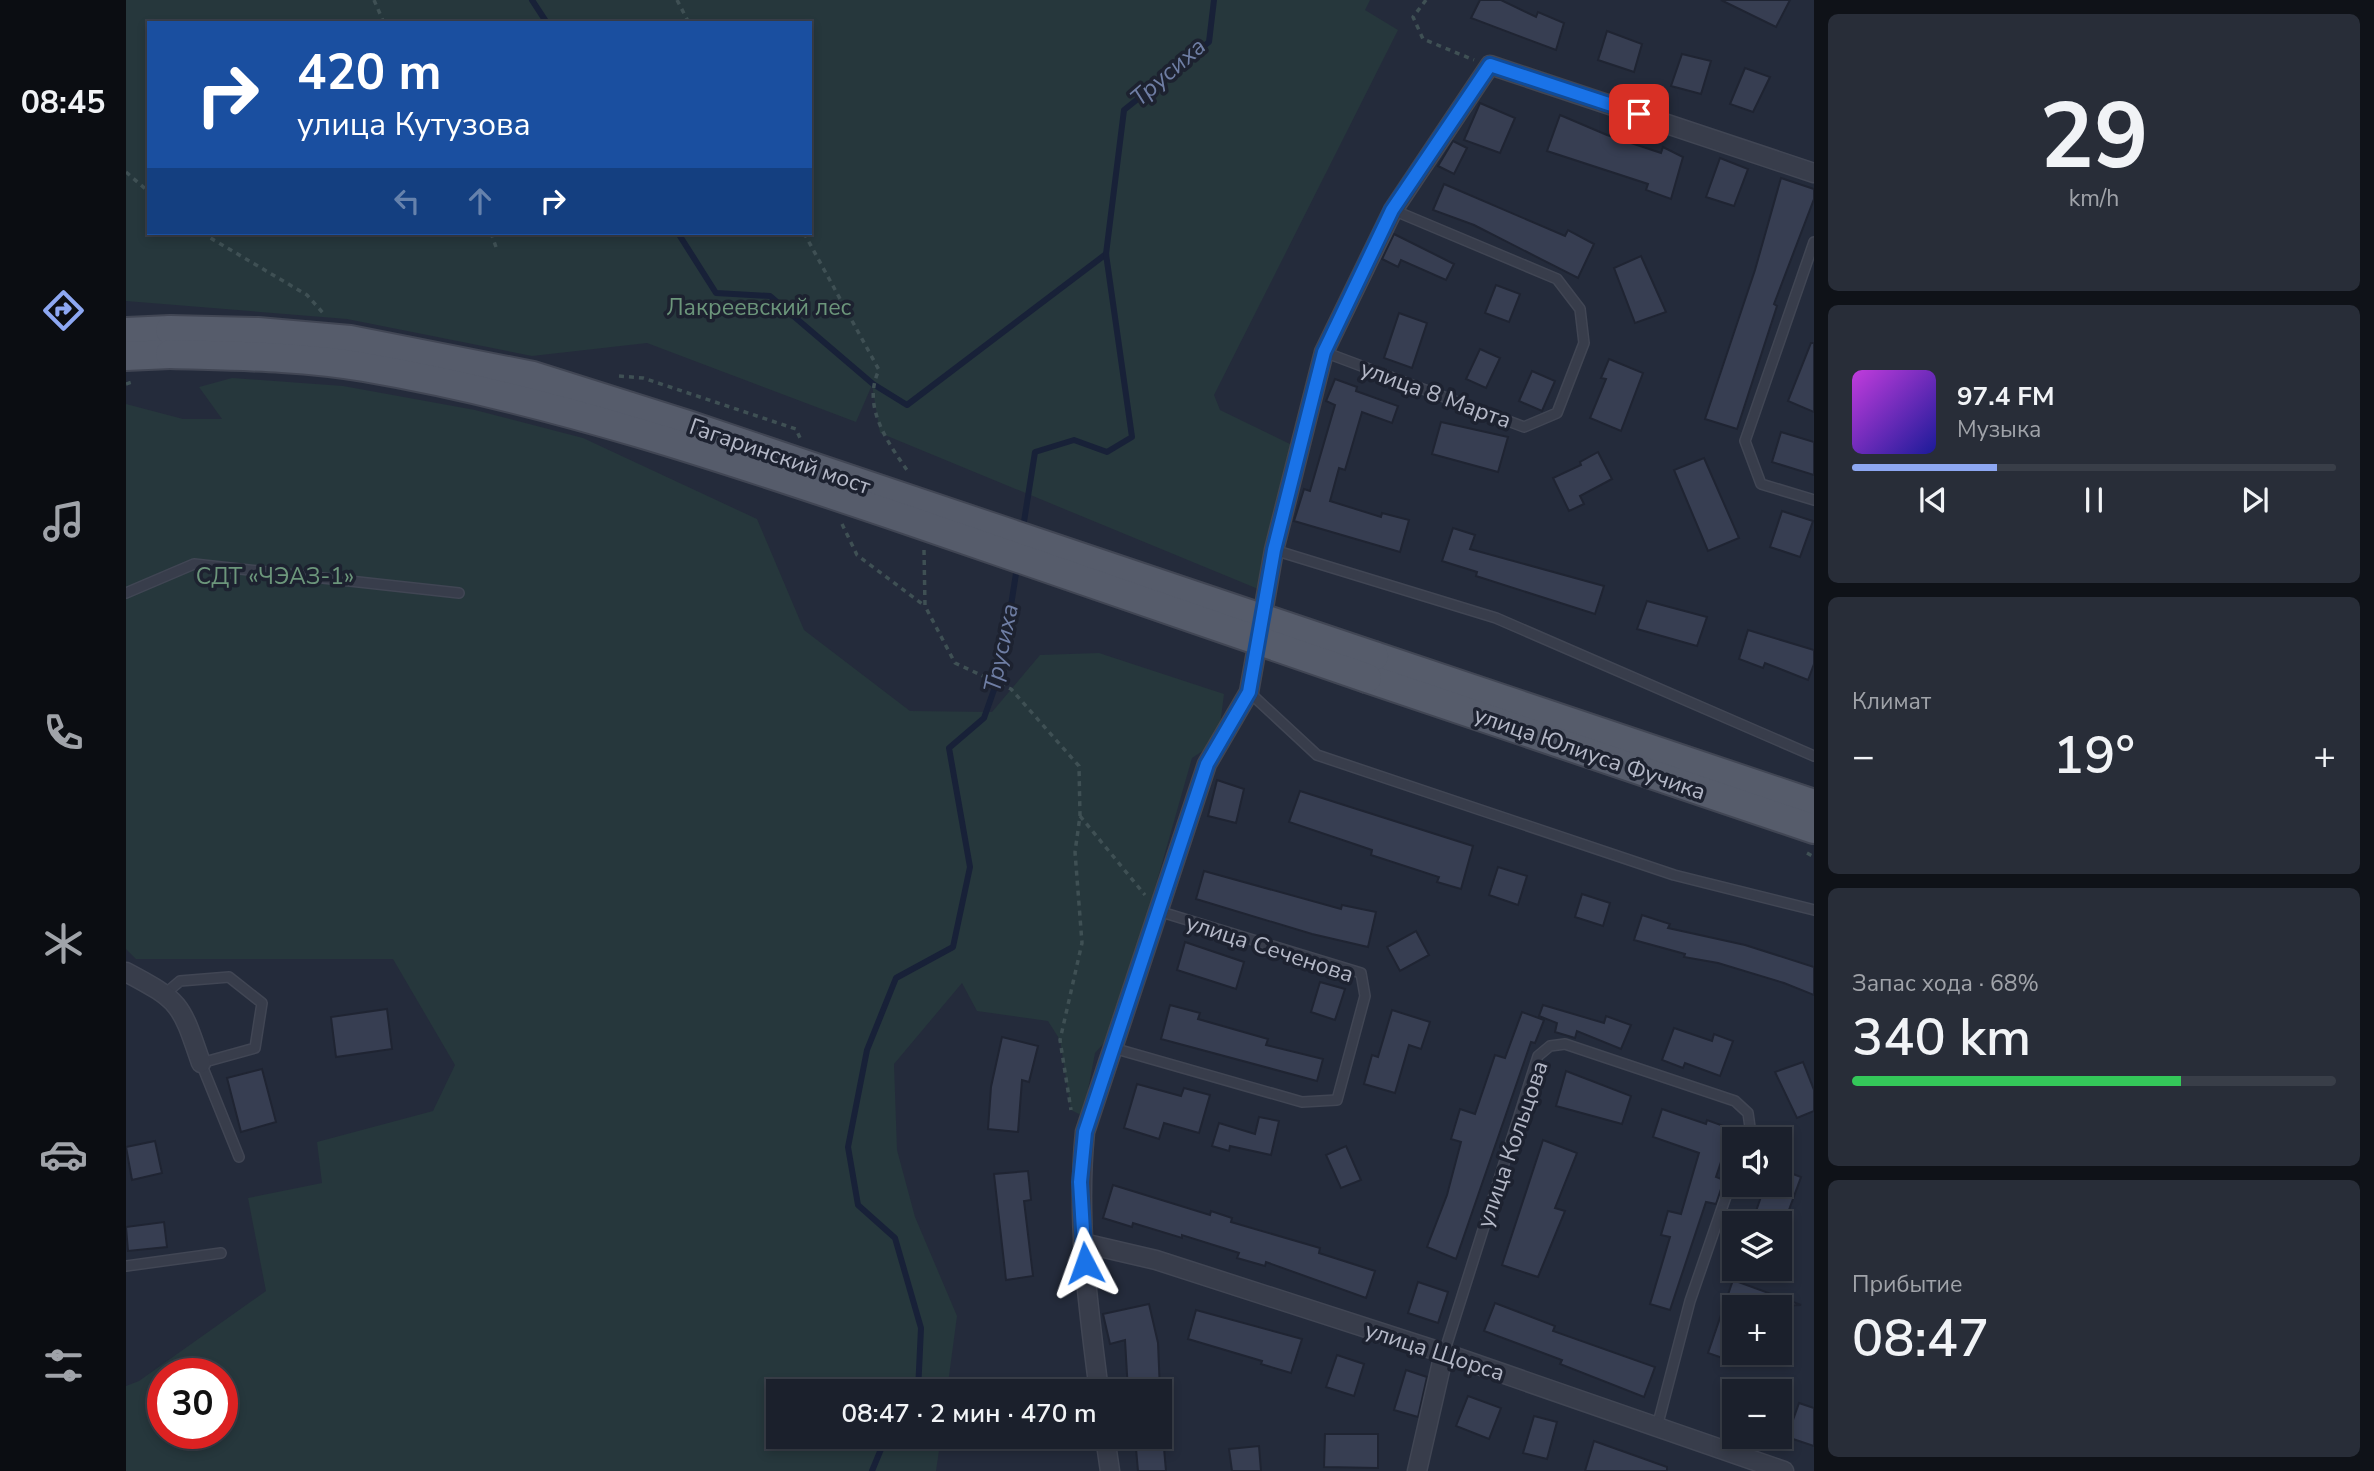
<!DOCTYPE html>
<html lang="ru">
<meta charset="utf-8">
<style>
:root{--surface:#1b202c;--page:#282d38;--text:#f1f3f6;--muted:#a0a3a9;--line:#393e48;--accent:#8da7f2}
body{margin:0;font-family:"Nunito Sans",sans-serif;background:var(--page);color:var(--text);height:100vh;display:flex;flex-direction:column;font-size:26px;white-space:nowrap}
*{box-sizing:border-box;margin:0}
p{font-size:23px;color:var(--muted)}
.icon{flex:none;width:38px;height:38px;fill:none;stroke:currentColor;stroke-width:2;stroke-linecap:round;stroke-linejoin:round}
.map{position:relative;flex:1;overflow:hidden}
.side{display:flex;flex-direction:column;gap:14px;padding:14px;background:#0f1218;width:560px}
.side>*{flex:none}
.hud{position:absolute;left:21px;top:21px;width:665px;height:214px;border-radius:0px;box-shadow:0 4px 10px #0003,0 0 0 2px var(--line);background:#1a4fa0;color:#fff;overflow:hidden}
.fabs{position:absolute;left:1596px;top:1127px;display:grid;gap:14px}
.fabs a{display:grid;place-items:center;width:70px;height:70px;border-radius:0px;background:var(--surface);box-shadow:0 4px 10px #0003,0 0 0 2px var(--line);font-size:35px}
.speed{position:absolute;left:21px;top:1358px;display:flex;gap:14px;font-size:35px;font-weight:700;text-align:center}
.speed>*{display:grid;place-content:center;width:91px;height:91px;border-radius:50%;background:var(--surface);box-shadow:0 4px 10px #0003,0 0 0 2px var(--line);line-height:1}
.speed .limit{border:10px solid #d22;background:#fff;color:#111}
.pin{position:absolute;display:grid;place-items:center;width:60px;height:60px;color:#fff;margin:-30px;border-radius:14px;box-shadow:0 4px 10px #0006}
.me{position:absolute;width:77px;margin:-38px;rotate:356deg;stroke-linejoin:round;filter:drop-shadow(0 0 5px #0008)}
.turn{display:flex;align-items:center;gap:24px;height:147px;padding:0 35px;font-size:32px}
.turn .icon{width:91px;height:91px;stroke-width:2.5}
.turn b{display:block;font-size:49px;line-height:60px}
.lanes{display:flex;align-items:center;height:66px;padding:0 35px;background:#0003;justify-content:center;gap:35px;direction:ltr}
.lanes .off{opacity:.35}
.big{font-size:52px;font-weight:600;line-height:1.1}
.side .widget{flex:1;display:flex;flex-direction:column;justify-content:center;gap:10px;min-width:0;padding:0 24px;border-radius:10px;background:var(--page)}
.side .dial{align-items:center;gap:0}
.dial b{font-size:91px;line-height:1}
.song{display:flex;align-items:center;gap:21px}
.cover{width:84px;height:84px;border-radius:10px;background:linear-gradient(135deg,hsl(290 70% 55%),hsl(240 70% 35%))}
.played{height:7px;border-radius:4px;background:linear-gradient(90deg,var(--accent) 30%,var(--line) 30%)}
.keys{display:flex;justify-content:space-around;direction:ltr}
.heat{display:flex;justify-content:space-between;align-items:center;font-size:38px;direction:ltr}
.charge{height:10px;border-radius:5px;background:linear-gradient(90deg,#34c759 68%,var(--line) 0)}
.trip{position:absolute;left:640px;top:1379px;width:406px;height:70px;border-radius:0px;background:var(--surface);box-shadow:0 4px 10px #0003,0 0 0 2px var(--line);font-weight:600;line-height:70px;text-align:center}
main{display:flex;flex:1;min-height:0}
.menu{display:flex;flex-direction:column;width:126px;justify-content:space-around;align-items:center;background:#0b0d12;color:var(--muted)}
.menu .icon{width:49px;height:49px}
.menu .active{color:var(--accent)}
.menu b{font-size:32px;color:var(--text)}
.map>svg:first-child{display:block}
</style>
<main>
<nav class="menu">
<b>08:45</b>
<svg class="icon active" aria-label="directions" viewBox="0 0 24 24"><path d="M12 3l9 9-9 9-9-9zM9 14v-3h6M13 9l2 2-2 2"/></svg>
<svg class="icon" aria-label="music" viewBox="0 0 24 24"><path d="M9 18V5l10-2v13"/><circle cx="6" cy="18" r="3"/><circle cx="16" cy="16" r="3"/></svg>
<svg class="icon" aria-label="phone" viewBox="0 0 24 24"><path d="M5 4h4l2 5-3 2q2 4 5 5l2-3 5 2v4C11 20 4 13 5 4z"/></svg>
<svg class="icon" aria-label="climate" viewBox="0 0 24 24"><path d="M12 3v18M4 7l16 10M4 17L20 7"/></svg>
<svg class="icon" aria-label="car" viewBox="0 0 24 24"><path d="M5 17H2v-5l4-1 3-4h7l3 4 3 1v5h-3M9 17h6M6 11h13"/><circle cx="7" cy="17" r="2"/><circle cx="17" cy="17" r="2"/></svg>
<svg class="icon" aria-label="filters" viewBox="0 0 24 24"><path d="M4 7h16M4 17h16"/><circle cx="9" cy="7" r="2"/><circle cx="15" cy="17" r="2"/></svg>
</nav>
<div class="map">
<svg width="1688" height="1471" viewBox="0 0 1688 1471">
<rect width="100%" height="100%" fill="#242b3b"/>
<!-- green -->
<g fill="#26373c" fill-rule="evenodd">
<path d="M0,0H1244L1239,10L1272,30L1088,395L1094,410L1166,445L1137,591L754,433L746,385L730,422L521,343L406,356L221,319L0,301ZM23,23H684V233H23Z"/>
<path d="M106,378L217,386L349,410L457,438L631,519L678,630L784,711L866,712L914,655L973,653L1098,694L1092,741L1066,758L988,1032L969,1053L957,1116L945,1110L934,1040L922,1021L851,1011L836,983L768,1064L771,1150L789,1217L831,1316L821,1391H653V1437H815L810,1471H0V1386L13,1381L140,1291L122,1198L196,1183L191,1142L307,1111L329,1065L267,959H10L0,949V404L57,419H96L73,387ZM37,1374H96V1433H37Z"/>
</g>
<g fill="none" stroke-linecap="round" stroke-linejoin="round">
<!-- stream -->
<g stroke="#182138" stroke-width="6">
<polyline points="406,0 421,23"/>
<polyline points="552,233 590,293 644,296 747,384 781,405 980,254"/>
<polyline points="897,528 909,452 948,440 981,452 1006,437 980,254 998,110 1083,42 1088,0"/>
<polyline points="792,1391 795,1328 769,1238 732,1205 722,1147 741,1050 770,978 827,947 844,867 823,748 858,718 875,670 891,567"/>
<polyline points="746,1471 760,1437"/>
</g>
</g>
<!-- building -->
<g fill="#373e52" stroke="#1f2432" stroke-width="2">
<polygon points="1354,0 1375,0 1410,17 1412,12 1438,23 1430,50 1345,18"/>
<polygon points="1595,0 1664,0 1650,27"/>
<polygon points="1481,31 1516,44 1508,72 1472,60"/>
<polygon points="1556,54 1585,61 1575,94 1545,86"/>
<polygon points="1619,68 1644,77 1627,112 1604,104"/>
<polygon points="1354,103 1389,118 1374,153 1338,140"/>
<polygon points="1434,115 1481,135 1535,153 1537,147 1557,157 1545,199 1520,190 1522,184 1421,151"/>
<polygon points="1327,141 1341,148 1328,174 1312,166"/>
<polygon points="1594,158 1622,169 1608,206 1580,197"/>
<polygon points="1655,178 1688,189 1688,199 1648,304 1651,306 1611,429 1579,419 1629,270"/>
<polygon points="1318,184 1439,236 1442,230 1468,244 1452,278 1348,225 1307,210"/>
<polygon points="1268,234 1328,264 1320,280 1275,260 1272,267 1256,259"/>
<polygon points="1515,256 1540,312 1509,323 1488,268"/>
<polygon points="1370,285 1394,294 1383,322 1359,313"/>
<polygon points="1273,313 1301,323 1286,368 1258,358"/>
<polygon points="1685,343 1688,343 1688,412 1662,401"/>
<polygon points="1354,349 1374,358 1360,388 1340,379"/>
<polygon points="1483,359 1517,373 1495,431 1464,418 1480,379 1475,378"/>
<polygon points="1406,371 1429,381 1416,411 1393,401"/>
<polygon points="1209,379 1231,387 1230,391 1272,406 1266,423 1236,412 1219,470 1213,468 1204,501 1255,517 1256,513 1283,520 1274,552 1168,521 1178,489 1184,491 1209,405 1200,401"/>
<polygon points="1315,422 1382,437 1372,472 1306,454"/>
<polygon points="1655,432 1688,442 1688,475 1646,462"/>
<polygon points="1472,452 1486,479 1454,496 1458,504 1443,511 1427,478 1455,465 1454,462"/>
<polygon points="1578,458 1613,538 1582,551 1548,470"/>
<polygon points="1656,511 1687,521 1674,557 1644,547"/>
<polygon points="1327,528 1349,535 1344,549 1478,586 1469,614 1350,576 1351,572 1316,561"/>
<polygon points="1521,601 1581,617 1571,646 1511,629"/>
<polygon points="1622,630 1688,650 1688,664 1682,680 1639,663 1637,668 1613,659"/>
<polygon points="1091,780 1118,789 1110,823 1082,816"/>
<polygon points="1174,791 1347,846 1335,889 1311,882 1313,877 1245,855 1246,850 1163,822"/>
<polygon points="1372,867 1401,876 1392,905 1363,895"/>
<polygon points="1078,871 1215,909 1216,905 1250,912 1242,947 1186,934 1070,899"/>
<polygon points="1456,894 1484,903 1477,926 1449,917"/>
<polygon points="1516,915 1544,924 1542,928 1619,945 1688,967 1688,995 1658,983 1592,963 1558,957 1559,954 1508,940"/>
<polygon points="1290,931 1303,955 1274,971 1261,947"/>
<polygon points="1059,942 1118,962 1110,989 1051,970"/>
<polygon points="1194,982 1219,989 1209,1020 1185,1012"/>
<polygon points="1044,1005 1074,1013 1072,1019 1142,1039 1140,1045 1197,1059 1191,1081 1035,1039"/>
<polygon points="1417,1005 1478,1023 1480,1016 1505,1025 1495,1049 1451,1031 1449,1038 1429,1032 1431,1023 1413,1016"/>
<polygon points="261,1009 266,1049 210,1057 205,1017"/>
<polygon points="1266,1010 1304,1022 1295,1049 1283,1045 1269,1093 1238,1084 1246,1055 1252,1057"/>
<polygon points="1396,1012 1418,1020 1409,1043 1405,1042 1330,1259 1301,1247 1321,1195 1335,1142 1325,1139 1334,1109 1349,1114 1369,1055 1379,1058"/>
<polygon points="1548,1028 1586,1041 1588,1034 1607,1041 1594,1076 1559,1063 1557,1068 1536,1060"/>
<polygon points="876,1037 912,1046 903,1082 896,1080 892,1132 862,1129 865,1087"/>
<polygon points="1677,1062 1688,1090 1688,1111 1671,1118 1649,1072"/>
<polygon points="136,1069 150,1122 115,1132 101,1078"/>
<polygon points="1440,1071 1505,1096 1496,1124 1430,1106"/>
<polygon points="1011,1084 1055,1096 1058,1088 1084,1095 1073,1133 1038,1123 1033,1139 998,1128"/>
<polygon points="1536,1109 1580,1124 1581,1120 1606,1129 1590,1177 1598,1180 1590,1204 1580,1202 1544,1310 1524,1304 1544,1237 1535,1235 1542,1211 1555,1214 1573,1153 1527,1137"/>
<polygon points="1133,1117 1153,1121 1145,1155 1104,1146 1103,1151 1086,1146 1093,1123 1129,1134"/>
<polygon points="1417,1140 1451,1153 1429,1208 1439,1211 1412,1277 1376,1265"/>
<polygon points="29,1141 36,1173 6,1180 0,1147"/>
<polygon points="1220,1146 1235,1180 1215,1188 1200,1155"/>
<polygon points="1654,1169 1675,1177 1656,1229 1654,1223 1626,1223 1639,1185 1654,1185"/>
<polygon points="902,1171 905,1200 898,1201 907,1276 880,1280 868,1174"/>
<polygon points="987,1185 1084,1215 1085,1211 1106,1218 1105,1222 1194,1248 1193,1253 1249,1271 1240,1298 1140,1262 1139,1266 1111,1258 1113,1253 1056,1235 1056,1238 1007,1223 1006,1227 977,1218"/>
<polygon points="38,1222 41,1247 2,1251 0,1227"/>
<polygon points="1607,1280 1675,1305 1608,1307 1608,1362 1582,1353"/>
<polygon points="1292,1282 1322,1292 1312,1323 1282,1313"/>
<polygon points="1369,1303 1429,1326 1427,1331 1529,1367 1518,1397 1434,1364 1436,1360 1358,1331"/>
<polygon points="1023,1304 1032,1343 1034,1391 1002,1391 999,1340 984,1344 977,1314"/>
<polygon points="1070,1310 1176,1339 1165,1373 1135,1364 1136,1361 1062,1339"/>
<polygon points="1211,1355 1238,1364 1228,1396 1200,1387"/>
<polygon points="1280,1370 1301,1377 1292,1417 1268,1410"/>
<polygon points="1342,1396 1375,1408 1363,1439 1330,1426"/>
<polygon points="1673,1403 1688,1408 1688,1446 1661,1437"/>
<polygon points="1408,1416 1431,1422 1421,1459 1397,1453"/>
<polygon points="1199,1434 1252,1434 1252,1468 1198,1467"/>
<polygon points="1009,1437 1037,1437 1040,1471 1012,1471"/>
<polygon points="1468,1441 1541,1467 1541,1471 1459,1471"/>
<polygon points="1133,1446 1135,1471 1106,1471 1103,1449"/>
</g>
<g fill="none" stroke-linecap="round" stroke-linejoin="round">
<defs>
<g id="service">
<polyline points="1688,242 1619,441 1635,484 1688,500"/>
<polyline points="1198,352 1398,427 1431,413 1458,343 1454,309 1431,279 1267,210"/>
<polyline points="1148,550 1370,618 1688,756"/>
<polyline points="0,593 68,564 333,593"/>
<polyline points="1123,692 1191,755 1548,875 1688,910"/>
<polyline points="40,993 54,981 103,977 136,1003 129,1048 75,1063 113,1157"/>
<polyline points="987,1048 1176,1102 1211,1100 1239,996 1235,973 1032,911"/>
<polyline points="0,1266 95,1253"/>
<polyline points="1318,1353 1412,1056 1424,1046 1439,1044 1609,1101 1622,1113 1624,1127 1620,1139"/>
<polyline points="1531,1427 1564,1301 1608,1173"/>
</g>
<g id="minor">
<path d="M0,972C55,1001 55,1004 75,1063"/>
<polyline points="957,1243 1030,1260 1318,1353 1658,1471"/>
<path d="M973,1391C962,1305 950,1219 959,1132L1081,764L1123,692L1148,550L1198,352L1267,210L1364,65L1688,173"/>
<polyline points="979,1437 984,1471"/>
<polyline points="1291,1471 1318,1353"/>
</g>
<g id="primary">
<polyline points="0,332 44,330"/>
<polyline points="0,356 44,354"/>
<polyline points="1248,656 1688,804"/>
<polyline points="1241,678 1688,829"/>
</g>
</defs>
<!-- service casing -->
<use href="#service" stroke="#414654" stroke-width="12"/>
<!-- minor casing -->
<use href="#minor" stroke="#414654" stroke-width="21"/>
<!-- primary casing -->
<use href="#primary" stroke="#414654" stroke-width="32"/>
<!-- path -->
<g stroke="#3f5054" stroke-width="3.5" stroke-dasharray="5 5" stroke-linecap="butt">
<polyline points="248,0 258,23"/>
<polyline points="551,0 563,23"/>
<polyline points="1300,0 1287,17 1297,39 1348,60"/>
<polyline points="0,172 23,192"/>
<polyline points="76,233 181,295 197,313"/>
<polyline points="365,233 370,247"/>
<path d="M678,233L753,370C735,407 763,444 783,473"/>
<polyline points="493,376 517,378 670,429 674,438"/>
<polyline points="0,384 9,381"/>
<polyline points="716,524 731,555 799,606"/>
<polyline points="798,550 799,606 829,663 885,689 953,766 954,816 949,852 956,943 934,1040 945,1110"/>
<polyline points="954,816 1019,895"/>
<polyline points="1681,853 1688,857"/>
</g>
<!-- service -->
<use href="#service" stroke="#383d4b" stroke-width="9"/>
<!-- minor -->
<use href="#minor" stroke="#383d4b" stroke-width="18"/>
<!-- primary -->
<use href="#primary" stroke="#565c6b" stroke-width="28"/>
<defs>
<g id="primary-bridge">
<polyline points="44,330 132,332 224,340 407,376 562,425 1248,656"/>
<path d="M44,354C108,356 174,356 238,367C425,399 605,460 785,521C937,574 1089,626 1241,678"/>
</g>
</defs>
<!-- primary-bridge casing -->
<use href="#primary-bridge" stroke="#414654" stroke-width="32" stroke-linecap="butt"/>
<!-- primary-bridge -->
<use href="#primary-bridge" stroke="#565c6b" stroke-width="28"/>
</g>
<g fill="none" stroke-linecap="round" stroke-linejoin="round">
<defs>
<polyline id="route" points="959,1263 954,1182 959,1132 1081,764 1123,692 1148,550 1198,352 1266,210 1364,65 1513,114"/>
</defs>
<!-- route casing -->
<use href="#route" stroke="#114b97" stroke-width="18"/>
<!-- route -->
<use href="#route" stroke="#1a73e8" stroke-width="12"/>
</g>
<g text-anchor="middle" stroke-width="7" stroke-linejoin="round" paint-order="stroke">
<!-- park labels -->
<g font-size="23" fill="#6c967b" stroke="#1d2230">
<text x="633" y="315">Лакреевский лес</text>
<text x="149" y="584">СДТ «ЧЭАЗ-1»</text>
</g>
<!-- street labels -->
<g font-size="23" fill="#b4b8c7" stroke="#1d2230">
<text transform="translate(1310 394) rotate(20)" y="8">улица 8 Марта</text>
<text transform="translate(654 456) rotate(19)" y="8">Гагаринский мост</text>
<text transform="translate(1464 753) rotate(19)" y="8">улица Юлиуса Фучика</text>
<text transform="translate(1144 948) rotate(18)" y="8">улица Сеченова</text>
<text transform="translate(1386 1144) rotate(-71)" y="8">улица Кольцова</text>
<text transform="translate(1309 1351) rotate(18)" y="8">улица Щорса</text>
</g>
<!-- water labels -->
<g font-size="24" font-style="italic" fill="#6f7ea4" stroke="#1d2230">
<text transform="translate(1042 72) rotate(-41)" y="8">Трусиха</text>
<text transform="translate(875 648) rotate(-78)" y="8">Трусиха</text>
</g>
</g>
</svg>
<div class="fabs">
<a><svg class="icon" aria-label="sound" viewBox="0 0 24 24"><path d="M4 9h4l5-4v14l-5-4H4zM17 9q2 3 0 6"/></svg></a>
<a><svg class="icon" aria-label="layers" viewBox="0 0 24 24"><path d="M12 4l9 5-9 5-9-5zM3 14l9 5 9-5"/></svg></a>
<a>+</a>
<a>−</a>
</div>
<div class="speed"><div class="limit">30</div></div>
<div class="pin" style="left:1513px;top:114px;background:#d93025"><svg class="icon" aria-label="arrive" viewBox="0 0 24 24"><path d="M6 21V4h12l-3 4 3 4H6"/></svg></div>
<svg class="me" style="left:959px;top:1263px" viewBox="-20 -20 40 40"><path d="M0-17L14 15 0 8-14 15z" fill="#1a73e8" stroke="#fff" stroke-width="4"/></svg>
<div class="trip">08:47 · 2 мин · 470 m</div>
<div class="hud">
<div class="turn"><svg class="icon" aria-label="right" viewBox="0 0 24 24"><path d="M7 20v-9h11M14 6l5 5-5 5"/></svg><div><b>420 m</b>улица Кутузова</div></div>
<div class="lanes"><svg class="icon off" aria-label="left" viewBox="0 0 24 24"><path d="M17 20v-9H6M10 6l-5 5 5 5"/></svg><svg class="icon off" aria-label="ahead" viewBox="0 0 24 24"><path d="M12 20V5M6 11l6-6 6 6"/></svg><svg class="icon" aria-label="right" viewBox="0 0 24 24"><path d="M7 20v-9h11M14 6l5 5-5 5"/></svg></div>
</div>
</div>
<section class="side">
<div class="widget dial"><b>29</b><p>km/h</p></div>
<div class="widget">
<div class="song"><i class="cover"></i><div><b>97.4 FM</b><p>Музыка</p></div></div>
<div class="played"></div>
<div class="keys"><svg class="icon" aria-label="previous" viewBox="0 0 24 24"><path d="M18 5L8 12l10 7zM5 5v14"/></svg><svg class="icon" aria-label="pause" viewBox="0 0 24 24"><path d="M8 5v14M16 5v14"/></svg><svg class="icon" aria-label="next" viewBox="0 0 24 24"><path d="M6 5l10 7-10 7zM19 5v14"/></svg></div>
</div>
<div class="widget"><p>Климат</p>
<div class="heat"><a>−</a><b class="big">19°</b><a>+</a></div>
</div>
<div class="widget"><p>Запас хода · 68%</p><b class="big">340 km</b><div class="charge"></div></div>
<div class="widget"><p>Прибытие</p><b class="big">08:47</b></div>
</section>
</main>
